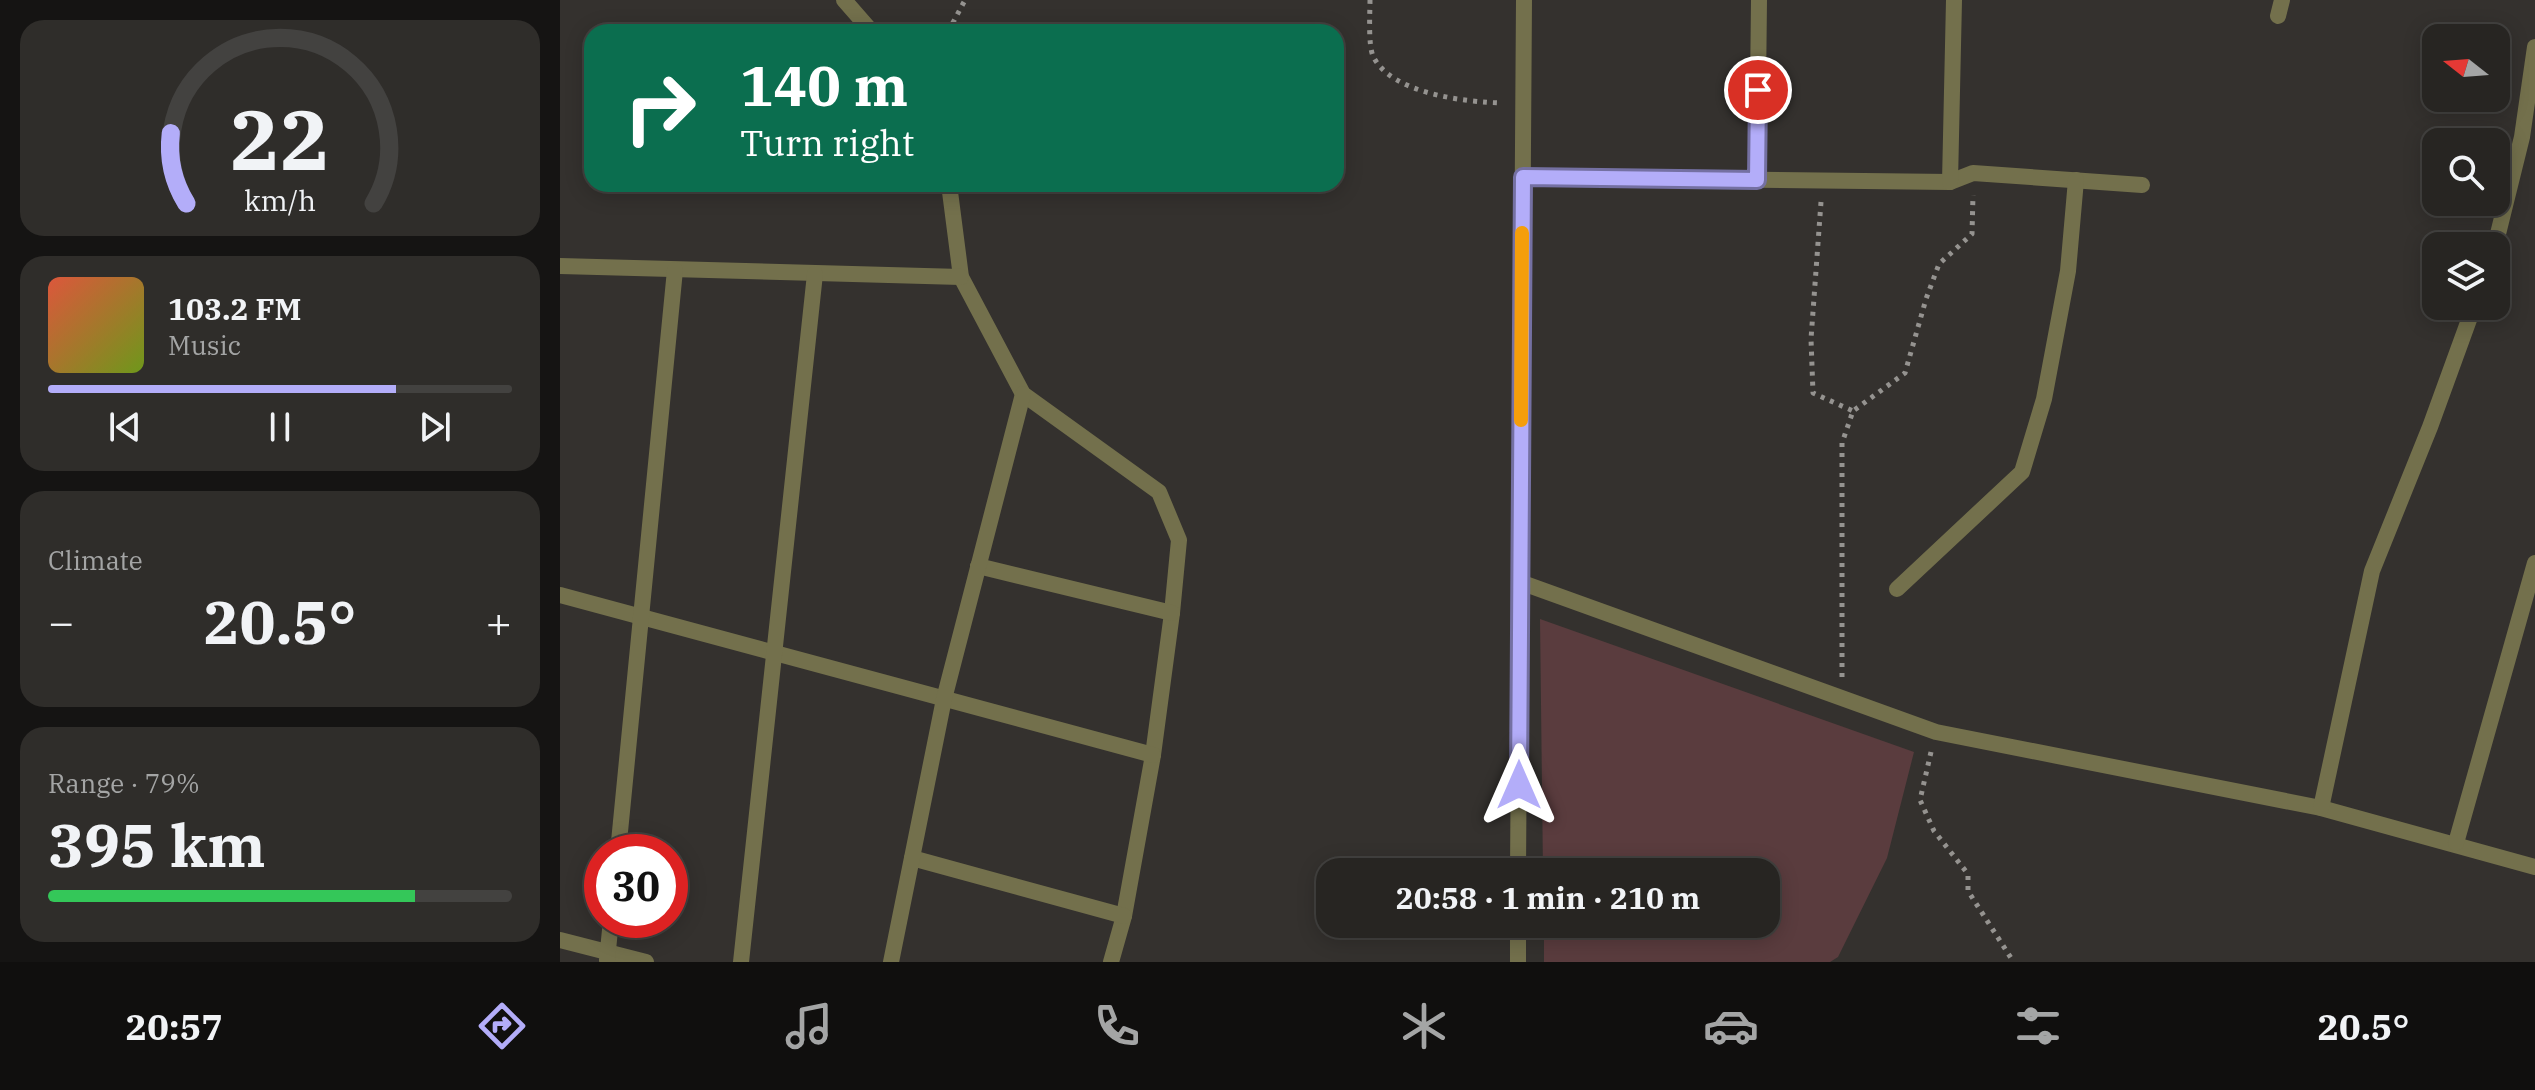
<!DOCTYPE html>
<meta charset="utf-8">
<style>
:root{--surface:#272522;--page:#2f2d2a;--text:#f1f3f6;--muted:#a4a5a5;--line:#434240;--accent:#b3adf9}
body{margin:0;font-family:"IBM Plex Serif",serif;background:var(--page);color:var(--text);height:100vh;display:flex;flex-direction:column;font-size:30px;white-space:nowrap}
*{box-sizing:border-box;margin:0}
p{font-size:26px;color:var(--muted)}
.icon{flex:none;width:44px;height:44px;fill:none;stroke:currentColor;stroke-width:2;stroke-linecap:round;stroke-linejoin:round}
.map{position:relative;flex:1;overflow:hidden}
.details{display:flex;flex-direction:column;gap:20px;padding:20px;background:#151413;width:560px}
.details>*{flex:none}
.banner{position:absolute;left:24px;top:24px;width:760px;height:168px;border-radius:24px;box-shadow:0 4px 20px #0003,0 0 0 2px var(--line);background:#0b6e4f;color:#fff;overflow:hidden}
.needle{width:52px;rotate:287deg}
.tools{position:absolute;left:1862px;top:24px;display:grid;gap:16px}
.tools a{display:grid;place-items:center;width:88px;height:88px;border-radius:16px;background:var(--surface);box-shadow:0 4px 20px #0003,0 0 0 2px var(--line);font-size:40px}
.speed{position:absolute;left:24px;top:834px;display:flex;gap:16px;font-size:40px;font-weight:700;text-align:center}
.speed>*{display:grid;place-content:center;width:104px;height:104px;border-radius:50%;background:var(--surface);box-shadow:0 4px 20px #0003,0 0 0 2px var(--line);line-height:1}
.speed .limit{border:12px solid #d22;background:#fff;color:#111}
.pin{position:absolute;display:grid;place-items:center;width:68px;height:68px;color:#fff;margin:-34px;border:4px solid #fff;border-radius:50%;box-shadow:0 2px 8px #0007}
.me{position:absolute;width:88px;margin:-44px;rotate:0deg;stroke-linejoin:round;filter:drop-shadow(0 0 6px #0008)}
.turn{display:flex;align-items:center;gap:28px;height:168px;padding:0 24px;font-size:36px}
.turn .icon{width:104px;height:104px;stroke-width:2.5}
.turn b{display:block;font-size:56px;line-height:68px}
.big{font-size:60px;font-weight:700;line-height:1.1}
.details .tile{flex:1;display:flex;flex-direction:column;justify-content:center;gap:12px;min-width:0;padding:0 28px;border-radius:24px;background:var(--page)}
.details .dial{align-items:center;gap:0}
.dial svg{height:208px;overflow:visible;fill:none;stroke:var(--line);stroke-width:7;stroke-linecap:round;text-anchor:middle}
.dial text{fill:var(--text);stroke:none}
.song{display:flex;align-items:center;gap:24px}
.cover{width:96px;height:96px;border-radius:12px;background:linear-gradient(135deg,hsl(10 70% 55%),hsl(80 70% 35%))}
.played{height:8px;border-radius:4px;background:linear-gradient(90deg,var(--accent) 75%,var(--line) 75%)}
.keys{display:flex;justify-content:space-around;direction:ltr}
.heat{display:flex;justify-content:space-between;align-items:center;font-size:44px;direction:ltr}
.charge{height:12px;border-radius:6px;background:linear-gradient(90deg,#34c759 79%,var(--line) 0)}
.trip{position:absolute;left:756px;top:858px;width:464px;height:80px;border-radius:24px;background:var(--surface);box-shadow:0 4px 20px #0003,0 0 0 2px var(--line);font-weight:700;line-height:80px;text-align:center}
.menu{display:flex;height:128px;justify-content:space-around;align-items:center;background:#100f0e;color:var(--muted)}
.menu .icon{width:56px;height:56px}
.menu .active{color:var(--accent)}
.menu b{font-size:36px;color:var(--text)}
main{display:flex;flex:1;min-height:0}
.map>svg:first-child{display:block}
</style>
<main>
<section class="details">
<div class="tile dial"><svg viewBox="0 0 100 80">
<path d="M14 69A42 42 0 1 1 86 69"/>
<path d="M14 69A42 42 0 0 1 8 42" stroke="#b3adf9"/>
<text x="50" y="56" font-size="32" font-weight="700">22</text>
<text x="50" y="72" font-size="11">km/h</text>
</svg></div>
<div class="tile">
<div class="song"><i class="cover"></i><div><b>103.2 FM</b><p>Music</p></div></div>
<div class="played"></div>
<div class="keys"><svg class="icon" aria-label="previous" viewBox="0 0 24 24"><path d="M18 5L8 12l10 7zM5 5v14"/></svg><svg class="icon" aria-label="pause" viewBox="0 0 24 24"><path d="M8 5v14M16 5v14"/></svg><svg class="icon" aria-label="next" viewBox="0 0 24 24"><path d="M6 5l10 7-10 7zM19 5v14"/></svg></div>
</div>
<div class="tile"><p>Climate</p>
<div class="heat"><a>−</a><b class="big">20.5°</b><a>+</a></div>
</div>
<div class="tile"><p>Range · 79%</p><b class="big">395 km</b><div class="charge"></div></div>
</section>
<div class="map">
<svg width="1975" height="962" viewBox="0 0 1975 962">
<rect width="100%" height="100%" fill="#34312e"/>
<!-- green -->
<polygon fill="#5a3c3e" points="980,619 1354,752 1327,858 1278,957 1270,962 984,962 984,924 1206,924 1206,872 983,872"/>
<g fill="none" stroke-linecap="round" stroke-linejoin="round">
<!-- path -->
<g stroke="#959390" stroke-width="5" stroke-dasharray="4 6" stroke-linecap="butt">
<path d="M810,0C810,13 808,44 813,56C831,94 906,102 942,103"/>
<polyline points="388,32 405,0"/>
<polyline points="1261,202 1251,339 1253,393 1293,411"/>
<polyline points="1282,677 1282,443 1293,411 1345,373 1366,299 1379,264 1412,234 1413,195"/>
<polyline points="1371,752 1360,800 1374,831 1408,874 1408,891 1451,958 1450,962"/>
</g>
<!-- street -->
<g stroke="#73704c" stroke-width="16">
<polyline points="284,0 312,32"/>
<polyline points="1718,16 1722,0"/>
<polyline points="963,177 1390,182 1413,173 1582,185"/>
<polyline points="1197,180 1199,0"/>
<polyline points="1390,182 1394,0"/>
<polyline points="389,184 401,277 463,394 599,492 619,540 612,613 593,755 564,916 551,962"/>
<polyline points="1935,246 1962,137 1975,47"/>
<polyline points="0,266 401,277"/>
<polyline points="418,566 612,613"/>
<polyline points="960,582 1376,732 1761,808 1975,867"/>
<polyline points="1337,589 1462,472 1484,399 1508,271 1516,180"/>
<polyline points="0,595 593,755"/>
<polyline points="1761,808 1812,571 1870,427 1914,306"/>
<polyline points="1896,843 1975,563"/>
<polyline points="58,852 115,270"/>
<polyline points="352,858 564,916"/>
<polyline points="958,872 964,0"/>
<polyline points="0,940 86,962"/>
<polyline points="47,960 51,920"/>
<polyline points="181,962 255,274"/>
<polyline points="331,962 384,699 463,394"/>
<polyline points="958,962 958,924"/>
</g>
</g>
<g fill="none" stroke-linecap="round" stroke-linejoin="round">
<defs>
<polyline id="route" points="959,785 963,177 1197,180 1198,90"/>
</defs>
<!-- route casing -->
<use href="#route" stroke="#7470a2" stroke-width="20"/>
<!-- route -->
<use href="#route" stroke="#b3adf9" stroke-width="14"/>
<!-- slow -->
<polyline stroke="#f59e0b" stroke-width="14" points="961,420 962,233"/>
</g>
</svg>
<div class="tools">
<a><svg class="needle" viewBox="-14 -14 28 28"><path d="M0-13l5 13h-10z" fill="#e53935"/><path d="M0 13l5-13h-10z" fill="#a4a5a5"/></svg></a>
<a><svg class="icon" aria-label="search" viewBox="0 0 24 24"><circle cx="10" cy="10" r="6"/><path d="M15 15l6 6"/></svg></a>
<a><svg class="icon" aria-label="layers" viewBox="0 0 24 24"><path d="M12 4l9 5-9 5-9-5zM3 14l9 5 9-5"/></svg></a>
</div>
<div class="speed"><div class="limit">30</div></div>
<div class="pin" style="left:1198px;top:90px;background:#d93025"><svg class="icon" aria-label="arrive" viewBox="0 0 24 24"><path d="M6 21V4h12l-3 4 3 4H6"/></svg></div>
<svg class="me" style="left:959px;top:785px" viewBox="-20 -20 40 40"><path d="M0-17L14 15 0 8-14 15z" fill="#b3adf9" stroke="#fff" stroke-width="4"/></svg>
<div class="trip">20:58 · 1 min · 210 m</div>
<div class="banner">
<div class="turn"><svg class="icon" aria-label="right" viewBox="0 0 24 24"><path d="M7 20v-9h11M14 6l5 5-5 5"/></svg><div><b>140 m</b>Turn right</div></div>
</div>
</div>
</main>
<nav class="menu">
<b>20:57</b>
<svg class="icon active" aria-label="directions" viewBox="0 0 24 24"><path d="M12 3l9 9-9 9-9-9zM9 14v-3h6M13 9l2 2-2 2"/></svg>
<svg class="icon" aria-label="music" viewBox="0 0 24 24"><path d="M9 18V5l10-2v13"/><circle cx="6" cy="18" r="3"/><circle cx="16" cy="16" r="3"/></svg>
<svg class="icon" aria-label="phone" viewBox="0 0 24 24"><path d="M5 4h4l2 5-3 2q2 4 5 5l2-3 5 2v4C11 20 4 13 5 4z"/></svg>
<svg class="icon" aria-label="climate" viewBox="0 0 24 24"><path d="M12 3v18M4 7l16 10M4 17L20 7"/></svg>
<svg class="icon" aria-label="car" viewBox="0 0 24 24"><path d="M5 17H2v-5l4-1 3-4h7l3 4 3 1v5h-3M9 17h6M6 11h13"/><circle cx="7" cy="17" r="2"/><circle cx="17" cy="17" r="2"/></svg>
<svg class="icon" aria-label="filters" viewBox="0 0 24 24"><path d="M4 7h16M4 17h16"/><circle cx="9" cy="7" r="2"/><circle cx="15" cy="17" r="2"/></svg>
<b>20.5°</b>
</nav>
